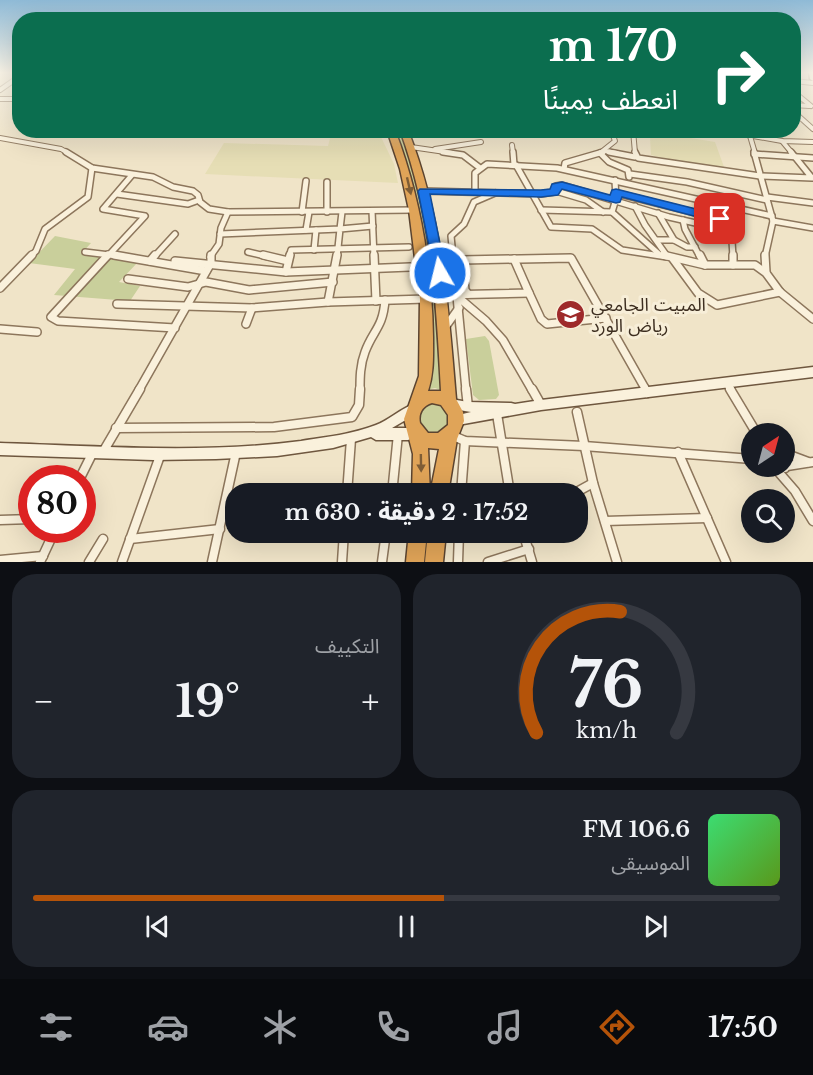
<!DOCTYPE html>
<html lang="ar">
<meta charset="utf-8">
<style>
:root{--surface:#171b24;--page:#20242c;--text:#f1f3f6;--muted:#9ea1a6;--line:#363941;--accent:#b45309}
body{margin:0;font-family:"Libre Baskerville","Noto Sans Arabic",serif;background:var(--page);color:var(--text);direction:rtl;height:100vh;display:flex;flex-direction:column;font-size:22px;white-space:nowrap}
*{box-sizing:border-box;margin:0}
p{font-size:20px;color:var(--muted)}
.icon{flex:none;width:33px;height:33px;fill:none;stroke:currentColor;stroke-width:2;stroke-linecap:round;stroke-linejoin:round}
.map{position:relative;height:562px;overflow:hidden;direction:ltr}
.sheet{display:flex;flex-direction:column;gap:12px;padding:12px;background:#0d0f14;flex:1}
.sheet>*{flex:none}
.banner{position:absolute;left:12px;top:12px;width:789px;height:126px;border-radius:24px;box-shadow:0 6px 24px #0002;direction:rtl;background:#0b6e4f;color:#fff;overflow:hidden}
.needle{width:39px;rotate:36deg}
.tools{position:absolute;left:741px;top:423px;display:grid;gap:12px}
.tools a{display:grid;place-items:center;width:54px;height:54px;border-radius:50%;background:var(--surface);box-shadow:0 6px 24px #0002;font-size:30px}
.speed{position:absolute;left:18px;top:465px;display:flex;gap:12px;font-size:30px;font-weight:700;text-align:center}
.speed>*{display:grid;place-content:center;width:78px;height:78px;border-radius:50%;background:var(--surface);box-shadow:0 6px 24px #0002;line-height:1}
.speed .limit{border:9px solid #d22;background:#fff;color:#111}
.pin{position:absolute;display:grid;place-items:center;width:51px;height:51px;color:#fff;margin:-26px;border-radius:12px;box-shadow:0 3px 9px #0006}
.me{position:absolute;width:66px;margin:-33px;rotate:352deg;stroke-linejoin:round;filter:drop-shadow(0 0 4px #0008)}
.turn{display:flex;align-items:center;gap:21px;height:126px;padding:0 24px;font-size:27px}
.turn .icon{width:78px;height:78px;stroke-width:2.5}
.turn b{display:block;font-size:42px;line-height:51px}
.big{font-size:45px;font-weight:800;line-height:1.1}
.sheet .widget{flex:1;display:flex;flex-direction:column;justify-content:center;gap:9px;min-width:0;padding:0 21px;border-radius:24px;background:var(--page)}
.sheet .dial{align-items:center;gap:0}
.dial svg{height:156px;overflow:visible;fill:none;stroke:var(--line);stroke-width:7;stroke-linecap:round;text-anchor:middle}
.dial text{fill:var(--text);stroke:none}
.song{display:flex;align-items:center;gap:18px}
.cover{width:72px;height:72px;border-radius:9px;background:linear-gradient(135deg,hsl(140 70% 55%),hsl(90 70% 35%))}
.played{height:6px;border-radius:3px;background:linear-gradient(90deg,var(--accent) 55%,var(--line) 55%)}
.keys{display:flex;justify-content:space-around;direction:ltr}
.heat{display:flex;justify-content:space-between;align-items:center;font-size:33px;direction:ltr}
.sheet .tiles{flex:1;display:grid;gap:12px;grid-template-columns:1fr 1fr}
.widget:last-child{grid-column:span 2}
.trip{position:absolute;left:225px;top:483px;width:363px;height:60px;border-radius:24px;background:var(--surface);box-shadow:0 6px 24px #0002;font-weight:800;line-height:60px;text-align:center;direction:rtl}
.tab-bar{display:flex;height:96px;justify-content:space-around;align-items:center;background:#090b0e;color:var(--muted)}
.tab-bar .icon{width:42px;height:42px}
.tab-bar .current{color:var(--accent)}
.tab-bar b{font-size:27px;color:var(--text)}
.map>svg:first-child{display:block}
</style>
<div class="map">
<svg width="813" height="562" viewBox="0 0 813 562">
<rect width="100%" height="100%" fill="#f0e4c8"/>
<!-- farmland -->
<g fill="#e6deb5">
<polygon points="332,131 355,131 356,133 381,137 394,164 398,183 205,174 224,143 328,146"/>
<polygon points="637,131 690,131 691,138 715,142 724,167 690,164 651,155 650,137 636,134"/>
</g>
<!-- green -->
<g fill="#c9cf9b">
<path d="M393,131H401C434,212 436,304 446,392L435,388L426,390L428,296Z"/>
<polygon points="55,236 91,243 81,254 138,262 119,282 140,286 130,301 54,295 75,269 29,263"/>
<polygon points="485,336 489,341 499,395 496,399 479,400 473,395 466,339"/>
<polygon points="433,403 445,406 451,422 438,434 425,431 419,420 422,409"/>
</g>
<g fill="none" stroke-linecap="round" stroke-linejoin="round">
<defs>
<g id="street-far3">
<polyline points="794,81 813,83"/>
<polyline points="0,90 20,76"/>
<polyline points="794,92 811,106"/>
<polyline points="0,99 20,99"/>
<polyline points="794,105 809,106"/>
<polyline points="794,112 813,129"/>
<polyline points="633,130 635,153"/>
<polyline points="719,130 782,141 813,142"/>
<polyline points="751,130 750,136 755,153"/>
<polyline points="0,138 61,149 68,153"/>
<polyline points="782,141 792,153"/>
<polyline points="512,145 513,153"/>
<polyline points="411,147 452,153"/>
<polyline points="435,149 481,142"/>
<polyline points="605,151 617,153"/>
<polyline points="600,153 615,141 611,130"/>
</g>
<g id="street-far2">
<polyline points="66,152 92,168 153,177 173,187 193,191 198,195 200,202 209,209 228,212 221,228 219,244 210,257"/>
<polyline points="443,152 463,155 480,168"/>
<polyline points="513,152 514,165"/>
<polyline points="609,152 635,157"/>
<polyline points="635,152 638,158 760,176 812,178 791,152"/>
<polyline points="754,152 773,221 765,257"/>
<polyline points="600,153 609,162 628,170 629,177"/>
<polyline points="754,154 813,158"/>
<polyline points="516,165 551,227 592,229 622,250 667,257"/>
<polyline points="564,169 565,163 603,152"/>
<polyline points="630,174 687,182 767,200"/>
<polyline points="615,180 616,199 612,212 659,254"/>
<polyline points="327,182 327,212"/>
<polyline points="475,190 475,173 487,164 557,168 718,204 723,232 732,241 733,257"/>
<polyline points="424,191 541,194 554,192 556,186 562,185 669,217 722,229"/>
<polyline points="556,191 586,200 603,212"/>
<polyline points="616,193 720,219"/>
<polyline points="117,194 188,204 199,200"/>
<polyline points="767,197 813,203"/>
<polyline points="718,204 772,216"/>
<polyline points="635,206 645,225 667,256"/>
<polyline points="541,210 612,212"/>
<polyline points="372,211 374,257"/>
<polyline points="228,212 414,210"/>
<polyline points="302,212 306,181"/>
<polyline points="683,220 685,229 700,257"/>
<polyline points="773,221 813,228"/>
<polyline points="306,230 309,212"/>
<polyline points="220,234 340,229 342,212"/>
<polyline points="657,240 674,240 658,213"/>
<polyline points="674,240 687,247 695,247"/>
<polyline points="314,250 316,230"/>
<polyline points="85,252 126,257"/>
<polyline points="248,252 269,257"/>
<polyline points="30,257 36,251 45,229 88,197 92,168"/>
<polyline points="107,257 145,216 103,209 132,175"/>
<polyline points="154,257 175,234"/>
<polyline points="289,257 291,250 409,247"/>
<polyline points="337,257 340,229 373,226"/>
<polyline points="453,257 451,236 464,224 474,202 495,193"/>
</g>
<g id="street-far1">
<polyline points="108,255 51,317 58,321 175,328"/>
<polyline points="114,255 206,271"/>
<polyline points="263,255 288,261"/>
<polyline points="337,255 328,302 426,299"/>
<polyline points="374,255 376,301"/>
<polyline points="453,255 466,390"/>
<polyline points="663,255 705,265 755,265 766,273 780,292 813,319"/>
<polyline points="700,255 705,265"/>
<polyline points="733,255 733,265"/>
<polyline points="765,255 766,272"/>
<polyline points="673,259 698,293 717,305 780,292"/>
<polyline points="150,261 155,255"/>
<polyline points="175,261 286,272 410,267"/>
<polyline points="286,272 290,255"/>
<polyline points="128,279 188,287 206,282 249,290 333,282"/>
<polyline points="0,288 32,255"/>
<polyline points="529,293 541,319 547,324 606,318"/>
<polyline points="468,294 465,290 462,260 571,258 646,390"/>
<polyline points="442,295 529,293 514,259"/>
<polyline points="458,297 486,321 503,340 532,390"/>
<polyline points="117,304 252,308 328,302"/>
<polyline points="246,324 252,308"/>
<polyline points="446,326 459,308"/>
<polyline points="0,329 37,332"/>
<polyline points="727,383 731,390"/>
<polyline points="139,390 211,263 211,255"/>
<path d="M360,390C360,378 360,365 365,352C373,330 383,328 385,300"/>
</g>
<g id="street">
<polyline points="466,389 468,407"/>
<polyline points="532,389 541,405"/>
<polyline points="645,389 647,393"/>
<polyline points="730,389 757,434"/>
<polyline points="577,412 593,483 617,562"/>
<polyline points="497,414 510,494"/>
<polyline points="116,428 274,427 352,417 359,405 360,389"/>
<polyline points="451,435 465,441 584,446 752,459"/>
<polyline points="103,452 140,389"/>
<polyline points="678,452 726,562"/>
<polyline points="784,453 808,462"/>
<polyline points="771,466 785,468 787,463 784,457"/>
<polyline points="787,466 813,462"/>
<polyline points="775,468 795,491 813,521"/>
<polyline points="80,478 93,452"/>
<polyline points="347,494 351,439"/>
<polyline points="392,494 398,434"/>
<polyline points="461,494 465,441"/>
<polyline points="573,494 593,483"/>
<polyline points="0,520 32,519"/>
<polyline points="605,521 707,518"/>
<polyline points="523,532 532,562"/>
<polyline points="130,539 220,529"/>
<polyline points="0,560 43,556"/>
<polyline points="40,562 55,530"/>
<polyline points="89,562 103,539"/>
<polyline points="122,562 161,453"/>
<polyline points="212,562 236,452"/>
<polyline points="342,562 344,532"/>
<polyline points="382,562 386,532"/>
<polyline points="458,562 459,532"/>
<polyline points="488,562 529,549"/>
</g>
<g id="secondary">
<polygon points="809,72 813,72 813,81 810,79"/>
<polygon points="813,367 813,377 541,410 458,425 454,424 452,420 454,416 471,412 447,408 445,404 447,400 451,399 468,402 511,403 515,404 541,400"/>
<path d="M412,405L416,406L418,410L416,414L392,428H408L416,425L420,427L422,431L420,435L408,440H376L371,437L333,448L277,456L216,459L153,460L0,455V443C100,446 201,454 301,441C326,437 353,434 376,425C389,420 399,410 412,405Z"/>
</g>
<g id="highway">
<path d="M387,130H395C420,196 432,266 433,337C433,356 434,373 428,391H441C436,299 432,218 400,130H408C443,221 448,304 456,399L463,412L464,421L457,439L448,494H430L439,449L428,448L430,494H412L413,454L404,419L419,376L420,299L409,210L400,169ZM432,403L441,405L448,415V425L438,433H428L420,423C418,414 422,406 432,403Z"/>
<polygon points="409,532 427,532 424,562 406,562"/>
<polygon points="428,532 446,532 443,562 425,562"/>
</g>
</defs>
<!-- street-far3 casing -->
<use href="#street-far3" stroke="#8d765c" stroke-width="6"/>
<!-- street-far2 casing -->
<use href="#street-far2" stroke="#8d765c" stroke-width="8"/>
<!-- street-far1 casing -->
<use href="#street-far1" stroke="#8d765c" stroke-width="10"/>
<!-- street casing -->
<use href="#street" stroke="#8d765c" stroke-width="11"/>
<!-- secondary casing -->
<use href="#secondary" stroke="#6f573f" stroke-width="3"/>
<!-- highway casing -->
<use href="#highway" stroke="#5b4430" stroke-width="3"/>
<!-- street-far3 -->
<use href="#street-far3" stroke="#faf1dc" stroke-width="4"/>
<!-- street-far2 -->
<use href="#street-far2" stroke="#faf1dc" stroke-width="5"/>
<!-- street-far1 -->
<use href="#street-far1" stroke="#faf1dc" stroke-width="7"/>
<!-- street -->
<use href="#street" stroke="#faf1dc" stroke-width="8"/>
<!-- secondary -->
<use href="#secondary" fill="#faf1dc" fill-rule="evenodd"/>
<!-- highway -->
<use href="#highway" fill="#e0a458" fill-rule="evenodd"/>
</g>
<!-- one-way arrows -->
<defs><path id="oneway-solid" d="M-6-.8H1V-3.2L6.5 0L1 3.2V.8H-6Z" transform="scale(1.5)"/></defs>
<g fill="#7e5d36">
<use href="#oneway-solid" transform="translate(409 186) rotate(77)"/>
<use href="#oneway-solid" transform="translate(421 463) rotate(89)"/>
</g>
<!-- sky -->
<linearGradient id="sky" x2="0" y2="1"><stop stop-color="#8fbad6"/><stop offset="0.48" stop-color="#f8f3e6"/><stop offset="1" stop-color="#f8f3e6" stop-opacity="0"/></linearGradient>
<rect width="813" height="151" fill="url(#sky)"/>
<!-- route -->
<polygon fill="#1a73e8" stroke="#114b97" stroke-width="1.5" points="562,182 610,195 612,190 616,189 724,216 726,219 720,223 622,197 620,202 616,203 562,189 558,195 541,197 430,194 446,273 444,276 435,276 418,191 420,189 541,190 550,189 552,184"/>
<!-- icons -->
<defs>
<symbol id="university-disc" viewBox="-11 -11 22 22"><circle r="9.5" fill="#9e2a2b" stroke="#f7eed8"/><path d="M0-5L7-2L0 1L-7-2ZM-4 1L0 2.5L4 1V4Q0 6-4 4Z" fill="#fff"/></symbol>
</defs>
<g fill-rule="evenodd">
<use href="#university-disc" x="554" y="298" width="33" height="33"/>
</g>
<g text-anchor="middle" stroke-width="6" stroke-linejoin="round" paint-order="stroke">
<!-- poi labels -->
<g font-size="18" fill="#3d2e20" stroke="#f7eed8" text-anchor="start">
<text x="591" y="311">المبيت الجامعي<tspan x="591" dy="21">رياض الورد</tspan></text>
</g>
</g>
</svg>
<div class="tools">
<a><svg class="needle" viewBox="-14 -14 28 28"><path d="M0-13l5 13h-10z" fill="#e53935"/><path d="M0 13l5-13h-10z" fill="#9ea1a6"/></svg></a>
<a><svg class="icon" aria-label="search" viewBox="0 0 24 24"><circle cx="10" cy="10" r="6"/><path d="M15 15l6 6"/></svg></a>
</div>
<div class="speed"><div class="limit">80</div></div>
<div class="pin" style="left:720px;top:219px;background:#d93025"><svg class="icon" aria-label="arrive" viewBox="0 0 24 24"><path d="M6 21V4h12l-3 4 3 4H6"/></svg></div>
<svg class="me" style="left:440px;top:273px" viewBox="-20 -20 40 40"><circle r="17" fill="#1a73e8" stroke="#fff" stroke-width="3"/><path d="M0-11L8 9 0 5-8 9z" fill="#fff"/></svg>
<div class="trip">17:52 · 2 دقيقة · 630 m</div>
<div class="banner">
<div class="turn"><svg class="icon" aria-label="right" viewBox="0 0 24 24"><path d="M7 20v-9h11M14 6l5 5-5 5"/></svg><div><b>170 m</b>انعطف يمينًا</div></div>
</div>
</div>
<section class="sheet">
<div class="tiles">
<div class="widget dial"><svg viewBox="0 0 100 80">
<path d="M14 69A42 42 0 1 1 86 69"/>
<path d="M14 69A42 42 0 0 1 57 7" stroke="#b45309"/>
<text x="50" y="56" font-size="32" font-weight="700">76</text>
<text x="50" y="72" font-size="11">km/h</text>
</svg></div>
<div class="widget"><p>التكييف</p>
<div class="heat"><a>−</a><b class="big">19°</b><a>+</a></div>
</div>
<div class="widget">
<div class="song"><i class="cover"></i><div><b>106.6 FM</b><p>الموسيقى</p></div></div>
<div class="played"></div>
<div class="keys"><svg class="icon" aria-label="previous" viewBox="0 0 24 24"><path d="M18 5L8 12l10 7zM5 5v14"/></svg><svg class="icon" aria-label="pause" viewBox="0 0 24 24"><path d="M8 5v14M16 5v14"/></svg><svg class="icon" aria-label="next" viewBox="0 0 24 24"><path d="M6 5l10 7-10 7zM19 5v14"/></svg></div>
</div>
</div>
</section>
<nav class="tab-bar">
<b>17:50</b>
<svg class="icon current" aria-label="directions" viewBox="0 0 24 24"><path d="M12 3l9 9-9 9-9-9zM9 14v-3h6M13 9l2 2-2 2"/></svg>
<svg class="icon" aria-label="music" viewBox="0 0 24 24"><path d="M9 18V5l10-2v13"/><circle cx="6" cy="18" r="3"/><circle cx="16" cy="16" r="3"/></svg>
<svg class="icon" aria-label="phone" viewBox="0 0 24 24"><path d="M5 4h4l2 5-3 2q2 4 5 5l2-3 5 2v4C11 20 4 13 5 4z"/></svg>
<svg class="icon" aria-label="climate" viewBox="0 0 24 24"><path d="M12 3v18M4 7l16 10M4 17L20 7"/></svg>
<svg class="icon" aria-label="car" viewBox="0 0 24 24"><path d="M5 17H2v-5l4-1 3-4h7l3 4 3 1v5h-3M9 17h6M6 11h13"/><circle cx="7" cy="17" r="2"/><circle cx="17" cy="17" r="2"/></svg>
<svg class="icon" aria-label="filters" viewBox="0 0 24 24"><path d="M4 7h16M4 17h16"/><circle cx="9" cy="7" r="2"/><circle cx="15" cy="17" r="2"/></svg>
</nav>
